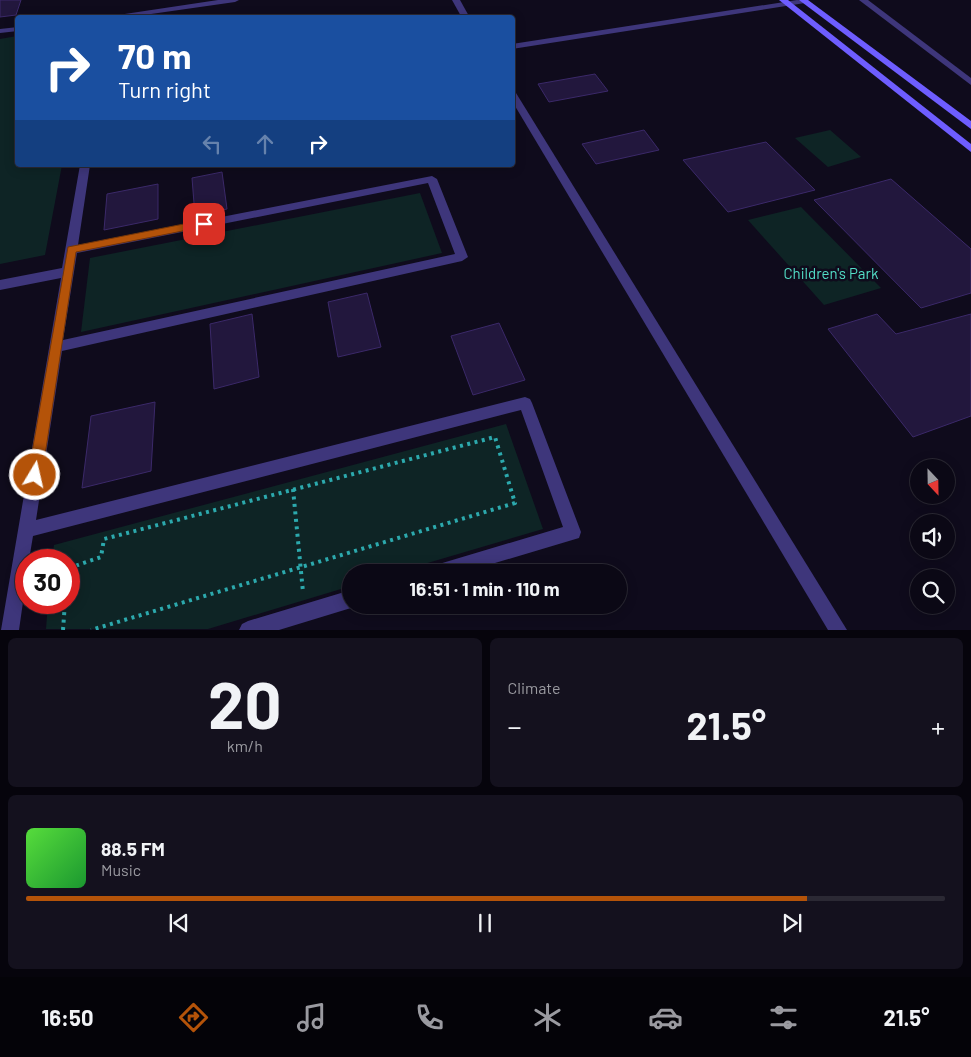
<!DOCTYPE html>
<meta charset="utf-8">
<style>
:root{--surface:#0b0815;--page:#14111e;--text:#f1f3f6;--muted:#9a9aa0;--line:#2b2934;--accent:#b45309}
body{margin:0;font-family:Barlow,sans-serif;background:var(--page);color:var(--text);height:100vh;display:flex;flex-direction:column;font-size:19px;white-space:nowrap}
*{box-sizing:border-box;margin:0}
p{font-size:16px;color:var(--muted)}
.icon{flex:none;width:28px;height:28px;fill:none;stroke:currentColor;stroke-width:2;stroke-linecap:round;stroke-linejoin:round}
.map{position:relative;height:630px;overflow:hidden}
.details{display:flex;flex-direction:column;gap:8px;padding:8px;background:#06040c;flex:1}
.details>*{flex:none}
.banner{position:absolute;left:15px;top:15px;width:500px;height:152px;border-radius:5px;box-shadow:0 2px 12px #0003,0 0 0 1px var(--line);background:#1a4fa0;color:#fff;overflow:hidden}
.needle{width:32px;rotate:158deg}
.tools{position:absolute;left:910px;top:459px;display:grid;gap:10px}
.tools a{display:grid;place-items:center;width:45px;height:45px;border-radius:50%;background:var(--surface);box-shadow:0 2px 12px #0003,0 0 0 1px var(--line);font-size:25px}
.speed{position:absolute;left:15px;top:549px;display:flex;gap:10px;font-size:25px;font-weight:700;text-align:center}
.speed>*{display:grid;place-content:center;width:65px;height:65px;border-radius:50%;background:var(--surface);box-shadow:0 2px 12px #0003,0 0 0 1px var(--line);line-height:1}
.speed .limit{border:8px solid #d22;background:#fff;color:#111}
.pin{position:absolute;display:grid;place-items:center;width:42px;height:42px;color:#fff;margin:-21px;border-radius:10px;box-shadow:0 2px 8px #0006}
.me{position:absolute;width:55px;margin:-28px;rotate:9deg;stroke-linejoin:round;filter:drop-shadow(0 0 4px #0008)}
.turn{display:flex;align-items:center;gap:18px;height:105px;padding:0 20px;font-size:22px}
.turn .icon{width:65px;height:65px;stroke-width:2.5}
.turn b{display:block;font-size:35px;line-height:42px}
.lanes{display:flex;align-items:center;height:48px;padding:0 20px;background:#0003;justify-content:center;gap:25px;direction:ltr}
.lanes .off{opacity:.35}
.big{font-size:38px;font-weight:700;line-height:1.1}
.details .widget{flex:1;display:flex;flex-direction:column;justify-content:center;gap:8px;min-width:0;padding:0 18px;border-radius:8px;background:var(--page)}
.details .dial{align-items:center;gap:0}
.dial b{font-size:65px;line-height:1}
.song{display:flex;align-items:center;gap:15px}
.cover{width:60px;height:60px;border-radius:8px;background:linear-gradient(135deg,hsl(110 70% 55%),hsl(130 70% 35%))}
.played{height:5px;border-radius:2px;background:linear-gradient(90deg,var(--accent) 85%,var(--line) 85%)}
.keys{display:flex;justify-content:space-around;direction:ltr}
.heat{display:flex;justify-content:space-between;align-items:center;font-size:28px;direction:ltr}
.details .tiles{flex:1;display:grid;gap:8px;grid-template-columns:1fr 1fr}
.widget:last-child{grid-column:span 2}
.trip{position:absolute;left:342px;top:564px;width:285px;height:50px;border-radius:25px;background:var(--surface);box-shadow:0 2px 12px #0003,0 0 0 1px var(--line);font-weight:700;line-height:50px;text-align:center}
.tabs{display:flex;height:80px;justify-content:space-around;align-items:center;background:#040308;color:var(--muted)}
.tabs .icon{width:35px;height:35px}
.tabs .active{color:var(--accent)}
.tabs b{font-size:22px;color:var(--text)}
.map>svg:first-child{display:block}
</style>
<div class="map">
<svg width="971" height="630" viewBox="0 0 971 630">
<rect width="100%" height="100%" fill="#0f0b1c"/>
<!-- green -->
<g fill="#0e2425">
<polygon points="17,36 18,165 62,165 45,255 0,264 0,39"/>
<polygon points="830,130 861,157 828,167 795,138"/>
<polygon points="420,193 442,253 81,332 90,258"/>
<polygon points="801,207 881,288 824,305 748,220"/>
<polygon points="506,424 543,529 397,572 351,572 351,586 208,629 46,629 48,603 69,602 69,560 52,560 54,545"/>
</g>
<!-- building -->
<g fill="#22173d" stroke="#3b2969">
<polygon points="0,0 21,0 16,15 0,17"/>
<polygon points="595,74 608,91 549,102 538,84"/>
<polygon points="644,130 659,150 596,164 582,144"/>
<polygon points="766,142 815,190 728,212 683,160"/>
<polygon points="222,172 227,209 195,216 192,178"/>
<polygon points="891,179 971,249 971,293 921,308 814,200"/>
<polygon points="158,184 158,219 104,230 107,194"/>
<polygon points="367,293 381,347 338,357 328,302"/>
<polygon points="252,314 259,377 214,389 210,324"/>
<polygon points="877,314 896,334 971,314 971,416 913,437 828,329"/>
<polygon points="499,323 525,380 473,395 451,336"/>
<polygon points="155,402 151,471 82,488 91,416"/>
</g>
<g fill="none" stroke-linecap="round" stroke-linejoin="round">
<!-- path -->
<g stroke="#2ca9ad" stroke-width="4" stroke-dasharray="3 4.5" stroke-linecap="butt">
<polyline points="293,489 303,592"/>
<polyline points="69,568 101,557 104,539 495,437 515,503 91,630"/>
<polyline points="63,630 65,602"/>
</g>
<!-- street -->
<g fill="#3e367b" fill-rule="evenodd">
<polygon points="218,0 239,0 235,2 123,18 98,18"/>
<polygon points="452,0 460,0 470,18 462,18"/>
<polygon points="797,0 809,1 805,3 512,49 512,44"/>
<polygon points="859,0 868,0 971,78 971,85"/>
<polygon points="18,27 18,31 0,33 0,29"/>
<polygon points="512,90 516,93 847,630 828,630 512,101"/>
<path d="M80,165H90L78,245L432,176L437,179L468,257L462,261L62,351L36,520L525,397L530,399L532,403L581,532L579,538L465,572H431L433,566L439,564L563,527L521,410L33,536L29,560H26V581L19,630H1L61,278L0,290V280L62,268ZM428,183L455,254L63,340L77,253Z"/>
<polygon points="351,590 351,605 357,605 351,608 279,630 239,630 242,624 248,621"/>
</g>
<!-- secondary -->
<g fill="#6e5dff" fill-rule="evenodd">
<polygon points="779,0 788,0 971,144 971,152"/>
<polygon points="799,0 808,0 971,121 971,129"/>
</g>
</g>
<!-- route -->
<polygon fill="#b45309" stroke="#753606" points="204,220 209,224 208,226 76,252 42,475 40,480 35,482 30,480 28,475 68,247"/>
<g text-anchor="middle" stroke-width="5" stroke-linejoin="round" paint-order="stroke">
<!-- park labels -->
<g font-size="15" fill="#53dec7" stroke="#0f0b1c">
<text x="831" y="279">Children's Park</text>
</g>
</g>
</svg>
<div class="tools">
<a><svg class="needle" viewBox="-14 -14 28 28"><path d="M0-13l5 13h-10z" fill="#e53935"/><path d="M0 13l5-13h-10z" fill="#9a9aa0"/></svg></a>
<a><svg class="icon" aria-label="sound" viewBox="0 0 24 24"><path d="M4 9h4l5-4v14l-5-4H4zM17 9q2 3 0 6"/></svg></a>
<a><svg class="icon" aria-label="search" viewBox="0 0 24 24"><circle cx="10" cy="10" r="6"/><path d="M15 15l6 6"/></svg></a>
</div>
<div class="speed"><div class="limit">30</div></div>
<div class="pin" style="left:204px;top:224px;background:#d93025"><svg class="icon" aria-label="arrive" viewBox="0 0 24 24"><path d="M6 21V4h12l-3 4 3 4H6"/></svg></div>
<svg class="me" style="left:35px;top:475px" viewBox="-20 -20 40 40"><circle r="17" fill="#b45309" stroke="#fff" stroke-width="3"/><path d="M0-11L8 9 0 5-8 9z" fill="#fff"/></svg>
<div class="trip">16:51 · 1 min · 110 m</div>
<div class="banner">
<div class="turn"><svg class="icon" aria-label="right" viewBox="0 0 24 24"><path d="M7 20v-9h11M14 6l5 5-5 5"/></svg><div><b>70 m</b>Turn right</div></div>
<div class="lanes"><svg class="icon off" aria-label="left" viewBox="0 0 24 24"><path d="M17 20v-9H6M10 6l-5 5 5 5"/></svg><svg class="icon off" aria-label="ahead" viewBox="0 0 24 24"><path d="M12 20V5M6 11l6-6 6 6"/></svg><svg class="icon" aria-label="right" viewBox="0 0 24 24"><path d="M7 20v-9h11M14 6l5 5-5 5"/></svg></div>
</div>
</div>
<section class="details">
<div class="tiles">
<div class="widget dial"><b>20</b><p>km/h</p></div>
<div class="widget"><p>Climate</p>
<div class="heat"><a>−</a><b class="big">21.5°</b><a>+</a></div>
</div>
<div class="widget">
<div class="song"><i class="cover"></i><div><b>88.5 FM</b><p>Music</p></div></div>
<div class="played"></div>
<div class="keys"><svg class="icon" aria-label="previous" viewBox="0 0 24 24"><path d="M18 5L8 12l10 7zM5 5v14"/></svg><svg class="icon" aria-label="pause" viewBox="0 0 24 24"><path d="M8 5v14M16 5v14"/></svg><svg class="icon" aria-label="next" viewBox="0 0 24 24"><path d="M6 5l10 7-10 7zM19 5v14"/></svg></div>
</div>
</div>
</section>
<nav class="tabs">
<b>16:50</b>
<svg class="icon active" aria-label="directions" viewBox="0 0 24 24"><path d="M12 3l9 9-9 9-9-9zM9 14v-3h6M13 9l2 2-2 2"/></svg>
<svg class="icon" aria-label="music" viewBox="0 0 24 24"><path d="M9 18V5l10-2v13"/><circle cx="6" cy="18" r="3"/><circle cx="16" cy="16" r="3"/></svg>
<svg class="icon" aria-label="phone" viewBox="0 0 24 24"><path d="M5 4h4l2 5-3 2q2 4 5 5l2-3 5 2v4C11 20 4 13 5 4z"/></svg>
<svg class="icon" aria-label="climate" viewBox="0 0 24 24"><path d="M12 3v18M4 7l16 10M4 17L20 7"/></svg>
<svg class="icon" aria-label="car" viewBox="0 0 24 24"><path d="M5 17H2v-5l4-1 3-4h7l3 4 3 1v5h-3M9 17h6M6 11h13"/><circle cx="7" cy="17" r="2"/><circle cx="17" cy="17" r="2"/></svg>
<svg class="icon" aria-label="filters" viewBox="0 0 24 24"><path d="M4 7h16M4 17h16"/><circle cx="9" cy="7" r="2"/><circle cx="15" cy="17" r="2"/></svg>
<b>21.5°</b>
</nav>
